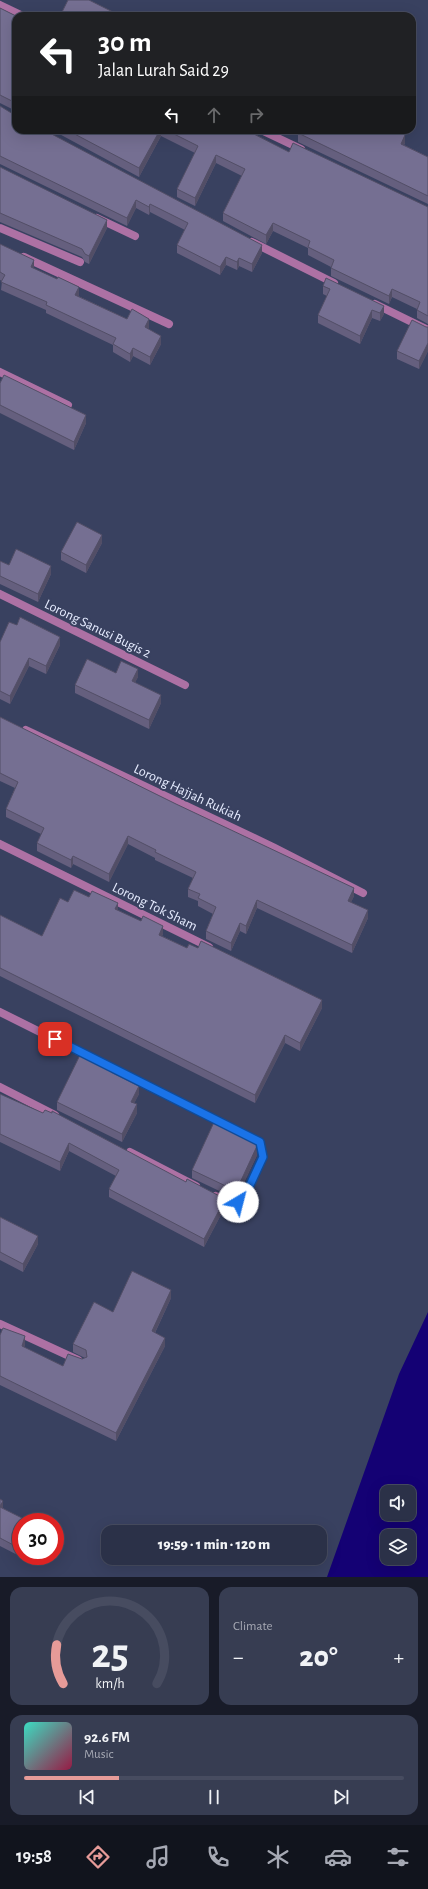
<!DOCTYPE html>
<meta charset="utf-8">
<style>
:root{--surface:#2b3148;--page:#373d52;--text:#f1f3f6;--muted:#a6a9b4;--line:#474c60;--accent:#e69b98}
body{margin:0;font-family:"Alegreya Sans",sans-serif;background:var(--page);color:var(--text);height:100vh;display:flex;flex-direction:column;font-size:15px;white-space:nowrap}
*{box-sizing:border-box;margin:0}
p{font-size:13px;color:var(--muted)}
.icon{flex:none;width:22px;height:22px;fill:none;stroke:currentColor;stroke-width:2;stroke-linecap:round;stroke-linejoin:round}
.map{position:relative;height:1577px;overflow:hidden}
.side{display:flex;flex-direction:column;gap:10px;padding:10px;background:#181b28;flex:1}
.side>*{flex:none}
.guide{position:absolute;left:12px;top:12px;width:404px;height:122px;border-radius:12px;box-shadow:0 4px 16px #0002,0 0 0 1px var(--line);background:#202124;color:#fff;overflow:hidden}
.controls{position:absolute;left:380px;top:1485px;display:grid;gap:8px}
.controls a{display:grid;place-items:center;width:36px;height:36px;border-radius:8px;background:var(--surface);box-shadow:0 4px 16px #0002,0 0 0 1px var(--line);font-size:20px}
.speed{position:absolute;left:12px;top:1513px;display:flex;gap:8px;font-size:20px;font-weight:700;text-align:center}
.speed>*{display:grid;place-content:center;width:52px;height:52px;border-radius:50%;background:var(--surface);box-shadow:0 4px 16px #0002,0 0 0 1px var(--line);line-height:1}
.speed .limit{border:6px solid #d22;background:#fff;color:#111}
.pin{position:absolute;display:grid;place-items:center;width:34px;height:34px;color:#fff;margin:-17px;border-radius:8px;box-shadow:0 2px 6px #0006}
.me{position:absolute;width:44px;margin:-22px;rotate:37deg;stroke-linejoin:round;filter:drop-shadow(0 0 3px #0008)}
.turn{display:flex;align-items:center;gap:14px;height:84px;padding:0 20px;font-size:18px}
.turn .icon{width:52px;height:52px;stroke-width:2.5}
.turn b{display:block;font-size:28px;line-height:34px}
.lanes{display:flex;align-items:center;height:38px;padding:0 20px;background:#0003;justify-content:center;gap:20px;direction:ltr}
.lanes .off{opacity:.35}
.big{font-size:30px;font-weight:800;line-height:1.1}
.side .card{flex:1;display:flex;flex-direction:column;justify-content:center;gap:6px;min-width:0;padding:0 14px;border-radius:12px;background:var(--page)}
.side .dial{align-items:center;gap:0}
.dial svg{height:104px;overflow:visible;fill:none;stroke:var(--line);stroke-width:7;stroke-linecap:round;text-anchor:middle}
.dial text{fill:var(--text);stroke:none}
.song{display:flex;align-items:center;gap:12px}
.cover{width:48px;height:48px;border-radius:6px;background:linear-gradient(135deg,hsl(170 70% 55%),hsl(340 70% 35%))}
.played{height:4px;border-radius:2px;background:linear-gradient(90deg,var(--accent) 25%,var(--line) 25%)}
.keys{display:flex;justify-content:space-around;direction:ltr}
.heat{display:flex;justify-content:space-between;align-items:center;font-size:22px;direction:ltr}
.side .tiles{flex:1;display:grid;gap:10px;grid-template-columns:1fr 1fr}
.card:last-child{grid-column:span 2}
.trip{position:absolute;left:101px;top:1525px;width:226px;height:40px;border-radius:12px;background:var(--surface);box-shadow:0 4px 16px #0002,0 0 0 1px var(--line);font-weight:800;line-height:40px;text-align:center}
.tabs{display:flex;height:64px;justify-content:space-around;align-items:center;background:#11141d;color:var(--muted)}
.tabs .icon{width:28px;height:28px}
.tabs .on{color:var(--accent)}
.tabs b{font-size:18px;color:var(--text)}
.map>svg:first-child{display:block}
</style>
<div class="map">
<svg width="428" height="1577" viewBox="0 0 428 1577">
<rect width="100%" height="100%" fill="#394160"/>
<!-- water -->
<path fill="#140174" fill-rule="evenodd" d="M428,1312V1577H327L399,1374ZM387,1492H409V1514H387ZM387,1536H409V1558H387Z"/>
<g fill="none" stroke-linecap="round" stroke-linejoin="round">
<!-- minor -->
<g stroke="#ad71a4" stroke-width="8">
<polyline points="0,5 23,16"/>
<polyline points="261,130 301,149"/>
<polyline points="97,218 135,236"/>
<polyline points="0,228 80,262"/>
<polyline points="252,242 334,283"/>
<polyline points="24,257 169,324"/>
<polyline points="375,304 428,330"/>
<polyline points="0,372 68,405"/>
<polyline points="0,594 185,685"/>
<polyline points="26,730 273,847 363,893"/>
<polyline points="0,844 209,947"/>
<path d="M0,1012L260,1142L263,1157L244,1198C233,1205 226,1201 216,1196"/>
<polyline points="0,1087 55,1115"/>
<polyline points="130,1152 196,1186"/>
<polyline points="0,1324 78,1360"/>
</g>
</g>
<!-- wall -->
<g fill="#655f7e">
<polygon points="0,8 16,16 16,111 0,103"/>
<polygon points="0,106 16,130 262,253 252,272 239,266 237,270 226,265 220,275 177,253 177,245 185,230 150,212 149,215 136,208 127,226 0,164"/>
<polygon points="52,130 246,130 289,152 428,207 428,324 417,318 417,309 392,297 389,304 331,276 331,267 308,255 308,248 273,231 266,244 223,221 223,213 242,176 216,163 195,206 177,197 177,189 195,153 161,136 139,177"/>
<polygon points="298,133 405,143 404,145 428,157 428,204 298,142"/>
<polygon points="0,167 107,228 89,264 85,262 82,257 0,222"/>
<polygon points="0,245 34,268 79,295 78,296 127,319 149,327 148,329 161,344 150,365 133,356 130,362 113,352 113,345 46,313 46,310 1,290 2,281 0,280"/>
<polygon points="323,286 384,314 380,321 372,318 360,344 318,323 318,315 327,296 323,294"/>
<polygon points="426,327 428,327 428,351 419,369 397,359 397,351"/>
<polygon points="0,383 86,423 74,450 0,413"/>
<polygon points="102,543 86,573 61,560 61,552"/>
<polygon points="0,561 9,565 51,574 38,602 0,584"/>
<polygon points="17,625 60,645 46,674 29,666 10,704 0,699 0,642"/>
<polygon points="116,673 138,677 135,682 161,703 149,729 75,693 75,685"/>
<polygon points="0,717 354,896 351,902 368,918 352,953 257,908 246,934 240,931 231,951 206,939 206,931 213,914 198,906 198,901 188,897 188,889 193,878 155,860 155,858 128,844 109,882 73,864 71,868 37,851 37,843 41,834 6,817 6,809 15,788 0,781"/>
<polygon points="68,902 118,910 163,934 162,936 187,948 322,1008 300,1051 285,1043 255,1103 0,976 0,915 42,936"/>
<polygon points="113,1073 139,1094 134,1103 137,1113 122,1142 57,1110 57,1102"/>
<polygon points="0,1094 225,1207 204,1247 109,1197 109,1189 116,1176 69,1151 60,1171 0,1142"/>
<polygon points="257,1155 238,1195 230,1196 192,1178 192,1170"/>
<polygon points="0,1217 38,1244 23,1272 0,1260"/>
<polygon points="171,1298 155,1333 165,1346 116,1441 0,1385 0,1335 25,1344 24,1348 63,1366 82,1359 85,1358 73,1352 73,1344 113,1312"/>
<polygon points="0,1499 3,1508 21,1522 21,1556 39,1556 35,1564 0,1546"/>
</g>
<!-- shaded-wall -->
<g fill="#524e66">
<polygon points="160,130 161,130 161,136 139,177 139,168"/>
<polygon points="405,135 405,143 401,152 401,144"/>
<polygon points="216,155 216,163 195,206 195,198"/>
<polygon points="136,200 136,208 127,226 127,218"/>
<polygon points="150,204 150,212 149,215 149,207"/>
<polygon points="107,220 107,228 89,264 89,256"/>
<polygon points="273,223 273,231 266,244 266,235"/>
<polygon points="262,245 262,253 252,272 252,264"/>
<polygon points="226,257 226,265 220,275 220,267"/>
<polygon points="239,258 239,266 237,270 237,262"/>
<polygon points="34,260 34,268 31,275 31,267"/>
<polygon points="79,287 79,295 75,303 75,295"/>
<polygon points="392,289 392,297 389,304 389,296"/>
<polygon points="384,306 384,314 380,321 380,313"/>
<polygon points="372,310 372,318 360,344 360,336"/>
<polygon points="149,319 149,327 145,335 145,327"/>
<polygon points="161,336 161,344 150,365 150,357"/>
<polygon points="428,343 428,351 419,369 419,361"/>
<polygon points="133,348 133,356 130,362 130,354"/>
<polygon points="86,415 86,423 74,450 74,442"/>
<polygon points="102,535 102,543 86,573 86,565"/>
<polygon points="51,566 51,574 38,602 38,594"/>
<polygon points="60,637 60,645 46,674 46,666"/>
<polygon points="29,658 29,666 10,704 10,696"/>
<polygon points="138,669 138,677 132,689 132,681"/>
<polygon points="161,695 161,703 149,729 149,720"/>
<polygon points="128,836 128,844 109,882 109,874"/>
<polygon points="73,856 73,864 71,868 71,860"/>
<polygon points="354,888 354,896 348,909 348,901"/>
<polygon points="257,900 257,908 246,934 246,926"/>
<polygon points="118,903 118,911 115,909"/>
<polygon points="368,910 368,918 352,953 352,945"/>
<polygon points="240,923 240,931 231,951 231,943"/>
<polygon points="163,926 163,934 159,943 159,935"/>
<polygon points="322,1000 322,1008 300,1051 300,1043"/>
<polygon points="285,1035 285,1043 255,1103 255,1095"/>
<polygon points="139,1086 139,1094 131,1110 131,1102"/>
<polygon points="137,1104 137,1113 122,1142 122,1134"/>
<polygon points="69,1143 69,1151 60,1171 60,1162"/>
<polygon points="257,1146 257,1155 238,1195 238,1187"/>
<polygon points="225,1199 225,1207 204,1247 204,1239"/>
<polygon points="38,1236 38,1244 23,1272 23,1264"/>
<polygon points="171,1290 171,1298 152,1339 152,1331"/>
<polygon points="25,1336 25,1344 22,1354 22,1346"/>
<polygon points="165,1338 165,1346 116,1441 116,1433"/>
<polygon points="3,1501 3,1509 0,1514 0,1506"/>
<polygon points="35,1556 39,1556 35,1564"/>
</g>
<!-- building -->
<g fill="#756f92" stroke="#524e66">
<polygon points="68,0 89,0 113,12 111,16 60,16"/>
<polygon points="0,8 16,16 16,103 0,95"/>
<polygon points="0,106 13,114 16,114 16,130 44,130 262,245 252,264 239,258 237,262 226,257 220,267 177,245 188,223 150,204 149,207 136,200 127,218 0,156"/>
<polygon points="67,130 160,130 139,168"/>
<polygon points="166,130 246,130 289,152 293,143 428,207 428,316 417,310 420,302 392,289 389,296 331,268 334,260 308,247 310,241 273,223 266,235 223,213 245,169 216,155 195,198 177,189 198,146"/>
<polygon points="300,130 394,130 405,135 401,144 428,157 428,196 298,133"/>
<polygon points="0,167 107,220 89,256 85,254 82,249 0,213"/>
<polygon points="0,244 34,260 31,267 57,279 58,277 79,287 75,295 127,319 132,309 149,319 145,327 161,336 150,357 133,348 130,354 113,344 116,338 46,305 47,302 1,282 5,275 0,272"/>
<polygon points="326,278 384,306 380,313 372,310 360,336 318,315 330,289 323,286"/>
<polygon points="412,320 426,327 428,327 428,343 419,361 397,351"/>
<polygon points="4,375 86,415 74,442 0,405 0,383"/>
<polygon points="77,522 102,535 86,565 61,552"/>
<polygon points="16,549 51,566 38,594 0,576 0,561 9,565"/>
<polygon points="20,617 60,637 46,666 29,658 10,696 0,691 0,642 9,622 17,625"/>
<polygon points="87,659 116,673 121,661 138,669 132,681 161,695 149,720 75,685"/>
<polygon points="0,717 176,804 354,888 348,901 368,910 352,945 257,900 246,926 240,923 231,943 206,931 216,907 198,898 200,894 188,889 196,872 155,852 156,850 128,836 109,874 73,856 71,860 37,843 44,828 6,809 18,782 0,773"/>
<polygon points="74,890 89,897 92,891 118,903 115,909 141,921 143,916 163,926 159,935 187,948 189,944 198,948 201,941 322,1000 300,1043 285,1035 255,1095 0,968 0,915 42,936 60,898 68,902"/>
<polygon points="81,1053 113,1069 111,1072 139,1086 131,1102 137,1104 122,1134 57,1102"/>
<polygon points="0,1094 43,1113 45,1110 52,1113 52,1111 186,1182 187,1179 225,1199 204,1239 109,1189 119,1170 69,1143 60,1162 0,1134"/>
<polygon points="215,1120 255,1139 257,1146 238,1187 230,1188 192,1170"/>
<polygon points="0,1217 38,1236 23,1264 0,1252"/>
<polygon points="132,1271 171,1290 152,1331 165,1338 116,1433 0,1376 0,1335 3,1328 25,1336 22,1346 63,1366 68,1354 82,1359 87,1357 86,1350 73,1344 94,1302 113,1312"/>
<polygon points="0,1499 3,1501 0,1506"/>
<polygon points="0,1507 30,1522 21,1522 21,1549 0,1538"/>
</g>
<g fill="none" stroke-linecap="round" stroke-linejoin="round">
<defs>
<polyline id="route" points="55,1039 260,1142 263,1157 244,1198 238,1202"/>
</defs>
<!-- route casing -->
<use href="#route" stroke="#114b97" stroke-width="10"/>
<!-- route -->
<use href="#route" stroke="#1a73e8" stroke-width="7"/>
</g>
<g text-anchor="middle" stroke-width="4" stroke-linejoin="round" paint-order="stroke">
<!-- street labels -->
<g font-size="14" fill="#e6ecff" stroke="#394160">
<text transform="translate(98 628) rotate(26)" y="5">Lorong Sanusi Bugis 2</text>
<text transform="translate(188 792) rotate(25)" y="5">Lorong Hajjah Rukiah</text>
<text transform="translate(155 906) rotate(26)" y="5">Lorong Tok Sham</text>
</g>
</g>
</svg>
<div class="controls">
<a><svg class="icon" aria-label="sound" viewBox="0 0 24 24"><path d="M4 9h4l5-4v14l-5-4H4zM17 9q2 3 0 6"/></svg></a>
<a><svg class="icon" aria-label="layers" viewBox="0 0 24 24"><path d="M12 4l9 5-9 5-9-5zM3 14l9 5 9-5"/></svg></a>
</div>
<div class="speed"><div class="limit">30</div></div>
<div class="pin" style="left:55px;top:1039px;background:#d93025"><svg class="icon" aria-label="arrive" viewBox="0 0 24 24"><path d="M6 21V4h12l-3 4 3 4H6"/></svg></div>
<svg class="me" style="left:238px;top:1202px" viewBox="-20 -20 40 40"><circle r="19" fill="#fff"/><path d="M0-13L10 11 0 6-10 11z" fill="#1a73e8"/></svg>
<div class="trip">19:59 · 1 min · 120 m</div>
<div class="guide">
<div class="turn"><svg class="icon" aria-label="left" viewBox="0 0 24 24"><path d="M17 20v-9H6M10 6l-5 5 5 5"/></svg><div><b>30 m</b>Jalan Lurah Said 29</div></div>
<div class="lanes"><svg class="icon" aria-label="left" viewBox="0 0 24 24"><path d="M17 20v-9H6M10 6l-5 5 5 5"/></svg><svg class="icon off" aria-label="ahead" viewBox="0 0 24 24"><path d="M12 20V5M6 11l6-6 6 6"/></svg><svg class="icon off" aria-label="right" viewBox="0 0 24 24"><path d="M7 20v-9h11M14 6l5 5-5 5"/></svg></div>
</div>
</div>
<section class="side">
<div class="tiles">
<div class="card dial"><svg viewBox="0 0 100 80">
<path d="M14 69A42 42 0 1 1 86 69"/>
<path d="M14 69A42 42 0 0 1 9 39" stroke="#e69b98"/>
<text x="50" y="56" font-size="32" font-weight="700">25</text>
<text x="50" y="72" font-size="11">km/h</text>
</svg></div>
<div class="card"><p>Climate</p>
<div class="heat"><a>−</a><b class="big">20°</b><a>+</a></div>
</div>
<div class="card">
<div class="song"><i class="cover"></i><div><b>92.6 FM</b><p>Music</p></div></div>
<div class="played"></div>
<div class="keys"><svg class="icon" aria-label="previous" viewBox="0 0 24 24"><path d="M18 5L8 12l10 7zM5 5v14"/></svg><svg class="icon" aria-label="pause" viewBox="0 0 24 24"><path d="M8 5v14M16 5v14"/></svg><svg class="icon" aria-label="next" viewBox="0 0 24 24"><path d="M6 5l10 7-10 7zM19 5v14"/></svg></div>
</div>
</div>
</section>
<nav class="tabs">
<b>19:58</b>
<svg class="icon on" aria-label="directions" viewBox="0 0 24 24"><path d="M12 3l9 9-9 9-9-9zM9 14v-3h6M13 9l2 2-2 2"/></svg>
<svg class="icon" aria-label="music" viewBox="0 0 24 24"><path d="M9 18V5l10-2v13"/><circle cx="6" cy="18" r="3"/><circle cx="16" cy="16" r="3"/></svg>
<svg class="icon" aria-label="phone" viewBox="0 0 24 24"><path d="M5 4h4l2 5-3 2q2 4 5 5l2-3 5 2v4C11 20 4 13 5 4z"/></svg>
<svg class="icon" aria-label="climate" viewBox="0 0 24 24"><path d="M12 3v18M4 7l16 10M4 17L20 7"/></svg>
<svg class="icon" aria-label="car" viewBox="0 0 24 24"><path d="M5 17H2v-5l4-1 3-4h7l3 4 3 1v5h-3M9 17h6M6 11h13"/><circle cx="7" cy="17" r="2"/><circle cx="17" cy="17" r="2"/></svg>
<svg class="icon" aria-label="filters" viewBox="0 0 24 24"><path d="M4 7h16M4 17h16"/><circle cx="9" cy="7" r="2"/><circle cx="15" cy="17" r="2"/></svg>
</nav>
